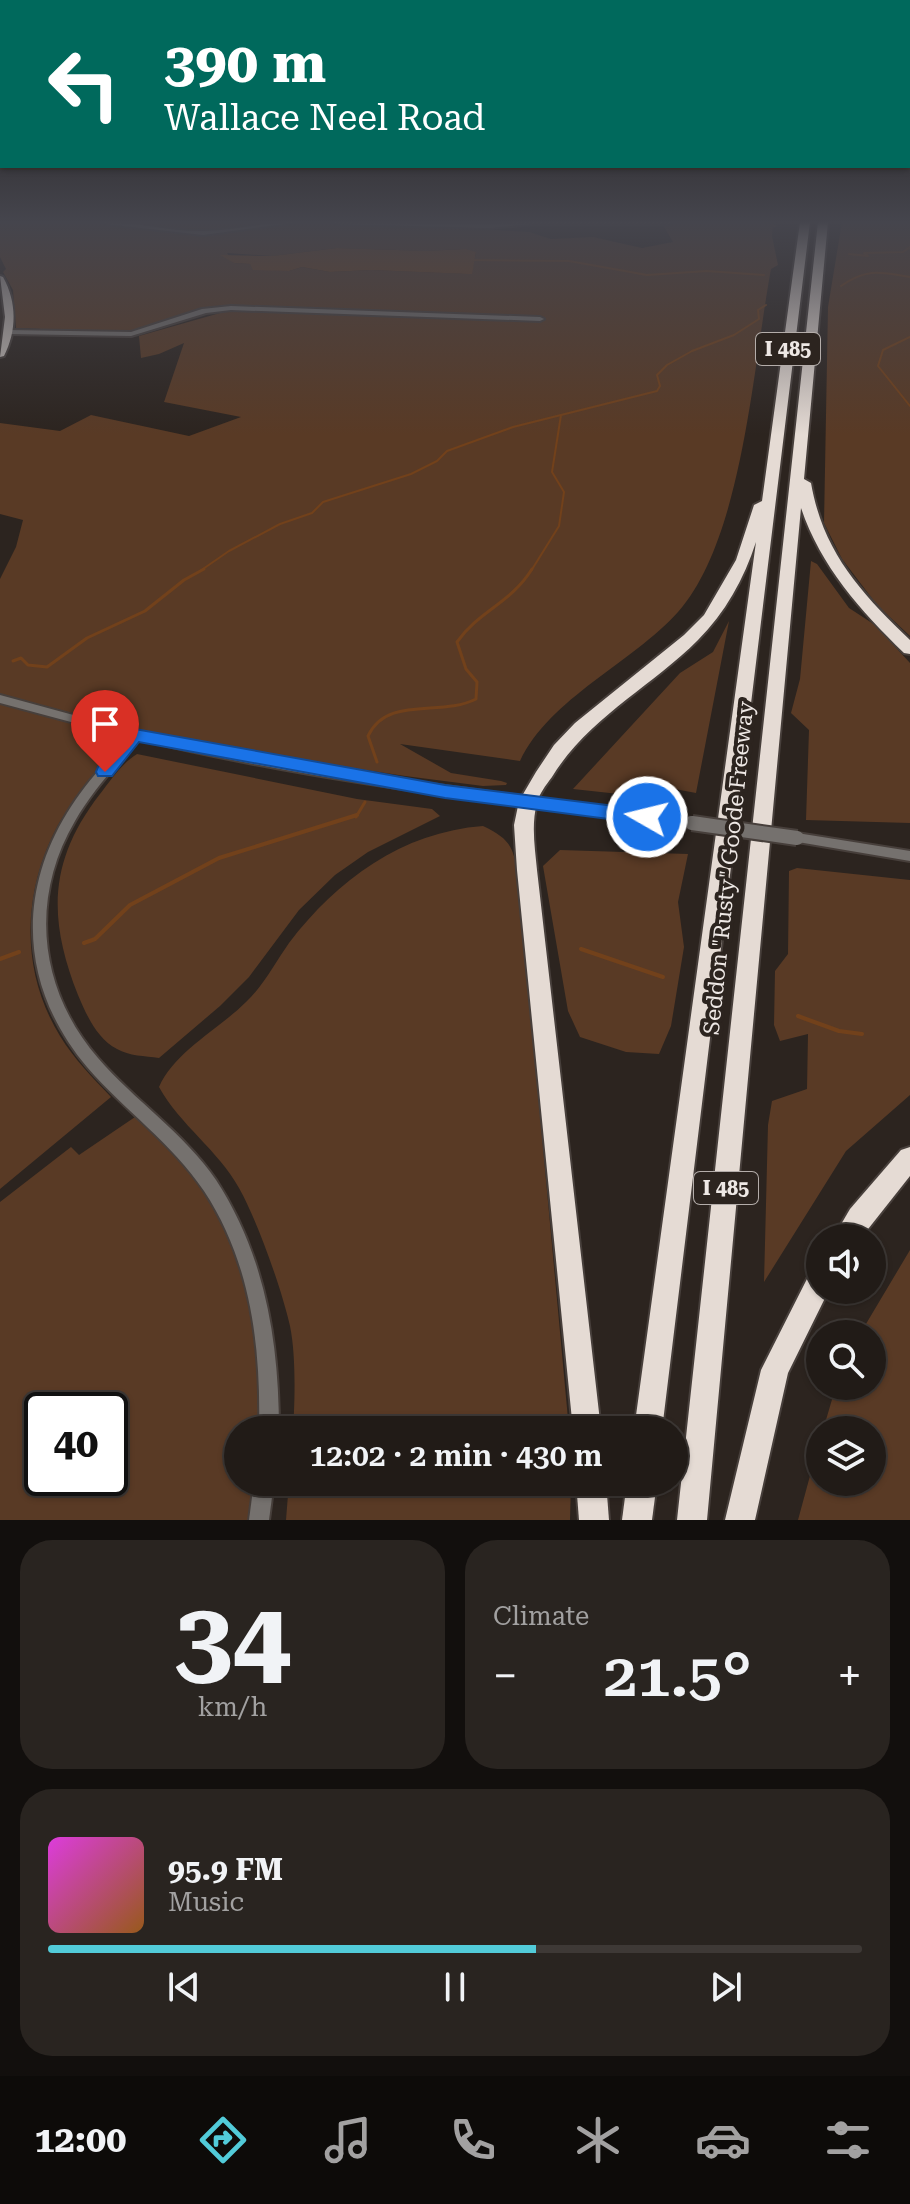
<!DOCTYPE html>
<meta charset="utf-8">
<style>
:root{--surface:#211b17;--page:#292420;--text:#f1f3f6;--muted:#a2a1a1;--line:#3e3936;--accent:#52cbd9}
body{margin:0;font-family:"Roboto Serif",serif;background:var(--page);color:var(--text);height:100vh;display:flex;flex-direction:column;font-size:30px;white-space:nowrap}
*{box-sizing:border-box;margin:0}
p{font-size:26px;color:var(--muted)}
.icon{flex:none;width:44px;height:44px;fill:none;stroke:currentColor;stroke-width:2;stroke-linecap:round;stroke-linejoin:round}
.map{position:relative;height:1520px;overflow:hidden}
.panel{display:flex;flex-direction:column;gap:20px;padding:20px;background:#120f0d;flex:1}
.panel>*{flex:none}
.banner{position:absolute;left:0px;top:0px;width:910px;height:168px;box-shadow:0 2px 6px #0004,0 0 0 2px var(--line);background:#00695c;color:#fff;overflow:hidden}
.controls{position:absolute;left:806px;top:1224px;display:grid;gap:16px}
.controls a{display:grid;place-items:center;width:80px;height:80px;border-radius:50%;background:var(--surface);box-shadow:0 2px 6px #0004,0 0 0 2px var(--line);font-size:40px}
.speed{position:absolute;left:24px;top:1392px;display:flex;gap:16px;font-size:40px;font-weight:700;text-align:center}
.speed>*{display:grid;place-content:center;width:104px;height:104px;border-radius:50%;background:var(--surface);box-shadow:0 2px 6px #0004,0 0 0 2px var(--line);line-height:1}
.speed .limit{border:4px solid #111;border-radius:12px;background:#fff;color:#111}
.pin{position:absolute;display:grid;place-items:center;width:68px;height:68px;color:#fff;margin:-82px -34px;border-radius:50% 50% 50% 0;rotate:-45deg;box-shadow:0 0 8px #0007}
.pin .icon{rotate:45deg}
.me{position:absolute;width:88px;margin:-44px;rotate:278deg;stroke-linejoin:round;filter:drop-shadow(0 0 6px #0008)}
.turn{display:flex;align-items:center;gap:28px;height:168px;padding:0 32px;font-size:36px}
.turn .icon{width:104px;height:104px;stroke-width:2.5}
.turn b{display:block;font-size:56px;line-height:68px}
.big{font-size:60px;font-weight:600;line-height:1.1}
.panel .card{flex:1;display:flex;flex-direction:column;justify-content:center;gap:12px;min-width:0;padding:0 28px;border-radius:32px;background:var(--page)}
.panel .dial{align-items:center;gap:0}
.dial b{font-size:104px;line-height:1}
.song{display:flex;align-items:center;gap:24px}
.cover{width:96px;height:96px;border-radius:12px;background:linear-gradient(135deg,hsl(300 70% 55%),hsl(30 70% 35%))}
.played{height:8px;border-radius:4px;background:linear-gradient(90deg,var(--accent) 60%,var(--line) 60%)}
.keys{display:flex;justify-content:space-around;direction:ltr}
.heat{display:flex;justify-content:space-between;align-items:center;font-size:44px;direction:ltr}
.panel .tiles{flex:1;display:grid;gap:20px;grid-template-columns:1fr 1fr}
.card:last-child{grid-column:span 2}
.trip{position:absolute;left:224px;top:1416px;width:464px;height:80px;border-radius:40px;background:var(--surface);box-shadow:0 2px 6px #0004,0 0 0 2px var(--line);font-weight:600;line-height:80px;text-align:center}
.menu{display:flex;height:128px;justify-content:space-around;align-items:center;background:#0d0b09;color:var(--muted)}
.menu .icon{width:56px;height:56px}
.menu .active{color:var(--accent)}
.menu b{font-size:36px;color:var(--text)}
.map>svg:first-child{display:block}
</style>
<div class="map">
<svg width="910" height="1520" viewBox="0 0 910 1520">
<rect width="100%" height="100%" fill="#2c241f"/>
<!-- green -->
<g fill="#593a25" fill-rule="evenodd">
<path d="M0,222H423V226L529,232L551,239L593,237L642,248L673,242L663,225L646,222H773L772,236L778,265L771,269C753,365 743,539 678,612C632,663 550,698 520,761L400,744L451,773L501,781L507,783L506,785L483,786L405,776L181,742L0,694V579L16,547L23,520L0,514V423L60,431L91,415L189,436L241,417L164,402L184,343L159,354L141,358L139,336L227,311L224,305C193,308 165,324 134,330C96,337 55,328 16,328L13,290L3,272L6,269L0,257ZM337,248L425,251L466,249L476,253L471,274L371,270L330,272L302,267L289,271L253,269L250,264L234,263L227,253L272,256Z"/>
<polygon points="842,222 910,222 910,636 877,605 842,559 824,523 828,307"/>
<polygon points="811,561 817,564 849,608 875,625 910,663 910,823 806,820 809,730 791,713 800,679"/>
<polygon points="729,621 696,793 664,787 619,794 573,789 680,673 713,652"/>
<path d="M0,702L111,732L119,741L118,747C97,772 74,797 58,825C22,892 20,971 60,1036C74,1059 93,1078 111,1097L0,1189Z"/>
<path d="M137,754L357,799L432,809L440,816L368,852L335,875L299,910L249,977L220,1006L159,1058C145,1056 129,1056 117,1049C97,1039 86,1014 78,995C48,919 48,861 100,794C111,780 121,764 137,754Z"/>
<path d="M483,826C510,839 513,846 518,875L569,1430H293C295,1400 296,1355 290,1326C282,1290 257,1220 239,1188C218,1150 180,1125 159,1087C175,1051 218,1030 246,1002C264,985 275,963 289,943C337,880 402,832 483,826Z"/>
<polygon points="560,850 688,854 678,902 684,947 671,1026 659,1054 626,1052 580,1037 568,1011 543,866"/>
<polygon points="797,868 910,880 910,1095 846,1151 764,1282 768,1125 772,1101 807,1089 808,1034 780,1041 774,1025 775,971 788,954 789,871"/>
<path d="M135,1117C148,1130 163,1142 175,1155C224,1209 252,1284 260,1356C262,1380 260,1406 260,1430H238V1482H255L250,1520H0V1202L71,1147L79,1155ZM42,1410H110V1478H42Z"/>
<polygon points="910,1250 910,1520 798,1520 820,1439 820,1482 872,1482 872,1430 823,1430 836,1386 872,1386 872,1334 860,1334"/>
<polygon points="289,1482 571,1482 570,1520 286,1520"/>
</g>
<!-- water -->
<polygon fill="#72411b" points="337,248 425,251 466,249 476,252 472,274 468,274 371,270 330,272 302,267 289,271 253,270 250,264 234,263 220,255 272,256"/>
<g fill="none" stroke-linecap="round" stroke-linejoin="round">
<!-- stream-far2 -->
<g stroke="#72411b" stroke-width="2">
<polyline points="763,222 775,226"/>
<polyline points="849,254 868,256 864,253 903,252 910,247"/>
<polyline points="470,260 569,261 647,275 707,271 764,275"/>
<path d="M841,286C867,268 880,272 910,277"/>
<polyline points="910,337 883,350 878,366 910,406"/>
<polyline points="200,571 229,551 280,524 312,513 323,502 411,474 437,461 447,451 513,427 657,391 660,386 657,375 667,365 692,351 734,335 759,319 758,310 766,305"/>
<polyline points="531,571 559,526 564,492 552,472 561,415"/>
</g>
<!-- stream-far1 -->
<g stroke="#72411b" stroke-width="3">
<polyline points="13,661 21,658 28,665 47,667 87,638 145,611 184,580 204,569"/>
<path d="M377,762L368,736C387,695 441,717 476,699L477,682L466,669L457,642C480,610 510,604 532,569"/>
<polyline points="356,817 365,802"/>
</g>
<!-- stream -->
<g stroke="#72411b" stroke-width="4">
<polyline points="84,943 95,939 130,905 219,858 357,815"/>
<polyline points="581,949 663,977"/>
<polyline points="0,959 19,952"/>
<polyline points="798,1016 839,1031 862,1034"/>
</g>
<defs>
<g id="minor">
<path d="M103,222C137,222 172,232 204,231C236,230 267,222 299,222L203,235L106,224Z"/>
<polygon points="333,222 489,224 513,222 673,222 670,224 532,224 489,228 336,224"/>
<polygon points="231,306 540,317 544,319 540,321 231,310 206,313 131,336 8,334 4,332 8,330 131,332 202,309"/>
<path d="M0,695C59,711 117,728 176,740C347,776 520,796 692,818L696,820L698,823L696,826L692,828C507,803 319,783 138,739C116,766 92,791 75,821C29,899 39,990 98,1058C135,1101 184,1133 216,1180C265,1255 279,1342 279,1430H259C261,1347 251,1262 204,1191C172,1143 124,1110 87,1067C23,991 15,898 67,813C84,785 106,762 127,737L0,703Z"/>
<polygon points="797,833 910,851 910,861 792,841 791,838 792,835"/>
<polygon points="254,1482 274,1482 269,1520 249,1520"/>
</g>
<path id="major" d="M0,276L3,277C17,302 17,331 4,356L0,357L5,317Z"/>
<g id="highway">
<path d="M800,222H810L662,1430H634L756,542C744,579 725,613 698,640C650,688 588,718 552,777C546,785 539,794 537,803C531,825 535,848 537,870L601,1430H573L517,870L514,825L519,801L536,772L554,745L575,723L684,635L704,615L736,560L754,505L762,501Z"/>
<path d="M818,222H828L804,479L811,483C823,552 861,593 910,640V654L904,653C860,610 821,567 801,508L707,1520H677Z"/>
<polygon points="910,1147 910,1176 861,1238 833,1238 850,1209 901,1150"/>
<polygon points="820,1267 820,1290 829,1290 788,1373 755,1520 725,1520 761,1370 811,1271"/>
<polygon points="576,1482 606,1482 609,1520 579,1520"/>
<polygon points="627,1482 657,1482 652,1520 622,1520"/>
</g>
</defs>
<!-- minor casing -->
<use href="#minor" stroke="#473f3b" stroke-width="4"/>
<!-- major casing -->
<use href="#major" stroke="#473f3b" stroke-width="4"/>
<!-- highway casing -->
<use href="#highway" stroke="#473f3b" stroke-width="4"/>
<!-- minor -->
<use href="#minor" fill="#75716e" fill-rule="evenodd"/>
<!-- major -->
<use href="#major" fill="#c5bdb7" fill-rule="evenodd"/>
<!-- highway -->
<use href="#highway" fill="#e5dbd4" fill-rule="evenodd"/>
<defs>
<polyline id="minor-bridge" points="692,823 797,838"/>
</defs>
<!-- minor-bridge casing -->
<use href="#minor-bridge" stroke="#473f3b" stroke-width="18" stroke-linecap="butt"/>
<!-- minor-bridge -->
<use href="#minor-bridge" stroke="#75716e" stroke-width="14"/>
</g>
<!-- sky -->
<linearGradient id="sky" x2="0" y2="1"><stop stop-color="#181411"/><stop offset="0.51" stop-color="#45454d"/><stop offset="1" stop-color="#45454d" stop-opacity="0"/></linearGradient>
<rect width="910" height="435" fill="url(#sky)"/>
<!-- route -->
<polygon fill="#1a73e8" stroke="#114b97" stroke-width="2" points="135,729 445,785 647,810 656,817 647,824 445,798 139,742 112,776 98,776 96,772 98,767 129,731"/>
<g text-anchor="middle" stroke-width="8" stroke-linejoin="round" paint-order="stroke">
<!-- shield labels -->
<g fill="#2c241f" stroke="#b4adaa" stroke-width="2">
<rect x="756" y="333" width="64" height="32" rx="6"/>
<rect x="694" y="1172" width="64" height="32" rx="6"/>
</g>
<g font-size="20" font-weight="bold" fill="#eee8e5">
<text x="788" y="356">I 485</text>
<text x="726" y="1195">I 485</text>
</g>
<!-- street labels -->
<g font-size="22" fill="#eee8e5" stroke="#2c241f">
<text transform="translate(728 868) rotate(-84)" y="8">Seddon "Rusty" Goode Freeway</text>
</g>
</g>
</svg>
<div class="controls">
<a><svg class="icon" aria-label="sound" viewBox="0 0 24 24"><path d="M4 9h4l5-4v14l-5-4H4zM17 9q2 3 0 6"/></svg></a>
<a><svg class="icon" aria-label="search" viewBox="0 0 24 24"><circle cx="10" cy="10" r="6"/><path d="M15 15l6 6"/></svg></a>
<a><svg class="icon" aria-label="layers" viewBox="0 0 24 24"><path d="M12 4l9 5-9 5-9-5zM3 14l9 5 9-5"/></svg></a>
</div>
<div class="speed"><div class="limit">40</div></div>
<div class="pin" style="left:105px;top:772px;background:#d93025"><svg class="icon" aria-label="arrive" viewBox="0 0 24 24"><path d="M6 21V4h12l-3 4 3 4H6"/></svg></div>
<svg class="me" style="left:647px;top:817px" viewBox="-20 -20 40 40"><circle r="17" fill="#1a73e8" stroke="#fff" stroke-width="3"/><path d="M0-11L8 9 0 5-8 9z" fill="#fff"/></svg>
<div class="trip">12:02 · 2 min · 430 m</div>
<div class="banner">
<div class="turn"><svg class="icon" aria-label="left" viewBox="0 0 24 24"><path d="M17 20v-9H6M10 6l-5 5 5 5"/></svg><div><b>390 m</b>Wallace Neel Road</div></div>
</div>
</div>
<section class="panel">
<div class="tiles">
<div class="card dial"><b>34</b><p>km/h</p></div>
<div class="card"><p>Climate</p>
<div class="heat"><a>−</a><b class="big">21.5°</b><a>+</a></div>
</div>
<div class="card">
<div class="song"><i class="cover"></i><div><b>95.9 FM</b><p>Music</p></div></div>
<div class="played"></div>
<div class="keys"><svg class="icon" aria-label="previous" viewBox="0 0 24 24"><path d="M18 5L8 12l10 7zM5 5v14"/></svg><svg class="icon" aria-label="pause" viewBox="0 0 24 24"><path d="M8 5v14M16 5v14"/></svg><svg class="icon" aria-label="next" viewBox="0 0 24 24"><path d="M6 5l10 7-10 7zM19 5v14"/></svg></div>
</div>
</div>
</section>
<nav class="menu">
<b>12:00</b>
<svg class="icon active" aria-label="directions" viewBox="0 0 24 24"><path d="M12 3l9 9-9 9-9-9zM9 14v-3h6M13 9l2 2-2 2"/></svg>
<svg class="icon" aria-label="music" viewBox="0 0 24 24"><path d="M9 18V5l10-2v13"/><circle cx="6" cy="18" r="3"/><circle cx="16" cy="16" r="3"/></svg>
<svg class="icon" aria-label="phone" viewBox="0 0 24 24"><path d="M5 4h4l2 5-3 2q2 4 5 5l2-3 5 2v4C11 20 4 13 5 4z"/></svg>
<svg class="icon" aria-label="climate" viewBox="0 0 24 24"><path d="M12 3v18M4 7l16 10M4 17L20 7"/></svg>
<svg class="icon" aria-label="car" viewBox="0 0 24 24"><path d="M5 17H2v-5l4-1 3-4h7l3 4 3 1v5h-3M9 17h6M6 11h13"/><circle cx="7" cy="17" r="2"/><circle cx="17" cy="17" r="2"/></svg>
<svg class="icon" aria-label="filters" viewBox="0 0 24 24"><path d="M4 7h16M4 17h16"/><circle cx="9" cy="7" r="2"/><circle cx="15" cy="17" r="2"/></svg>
</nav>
